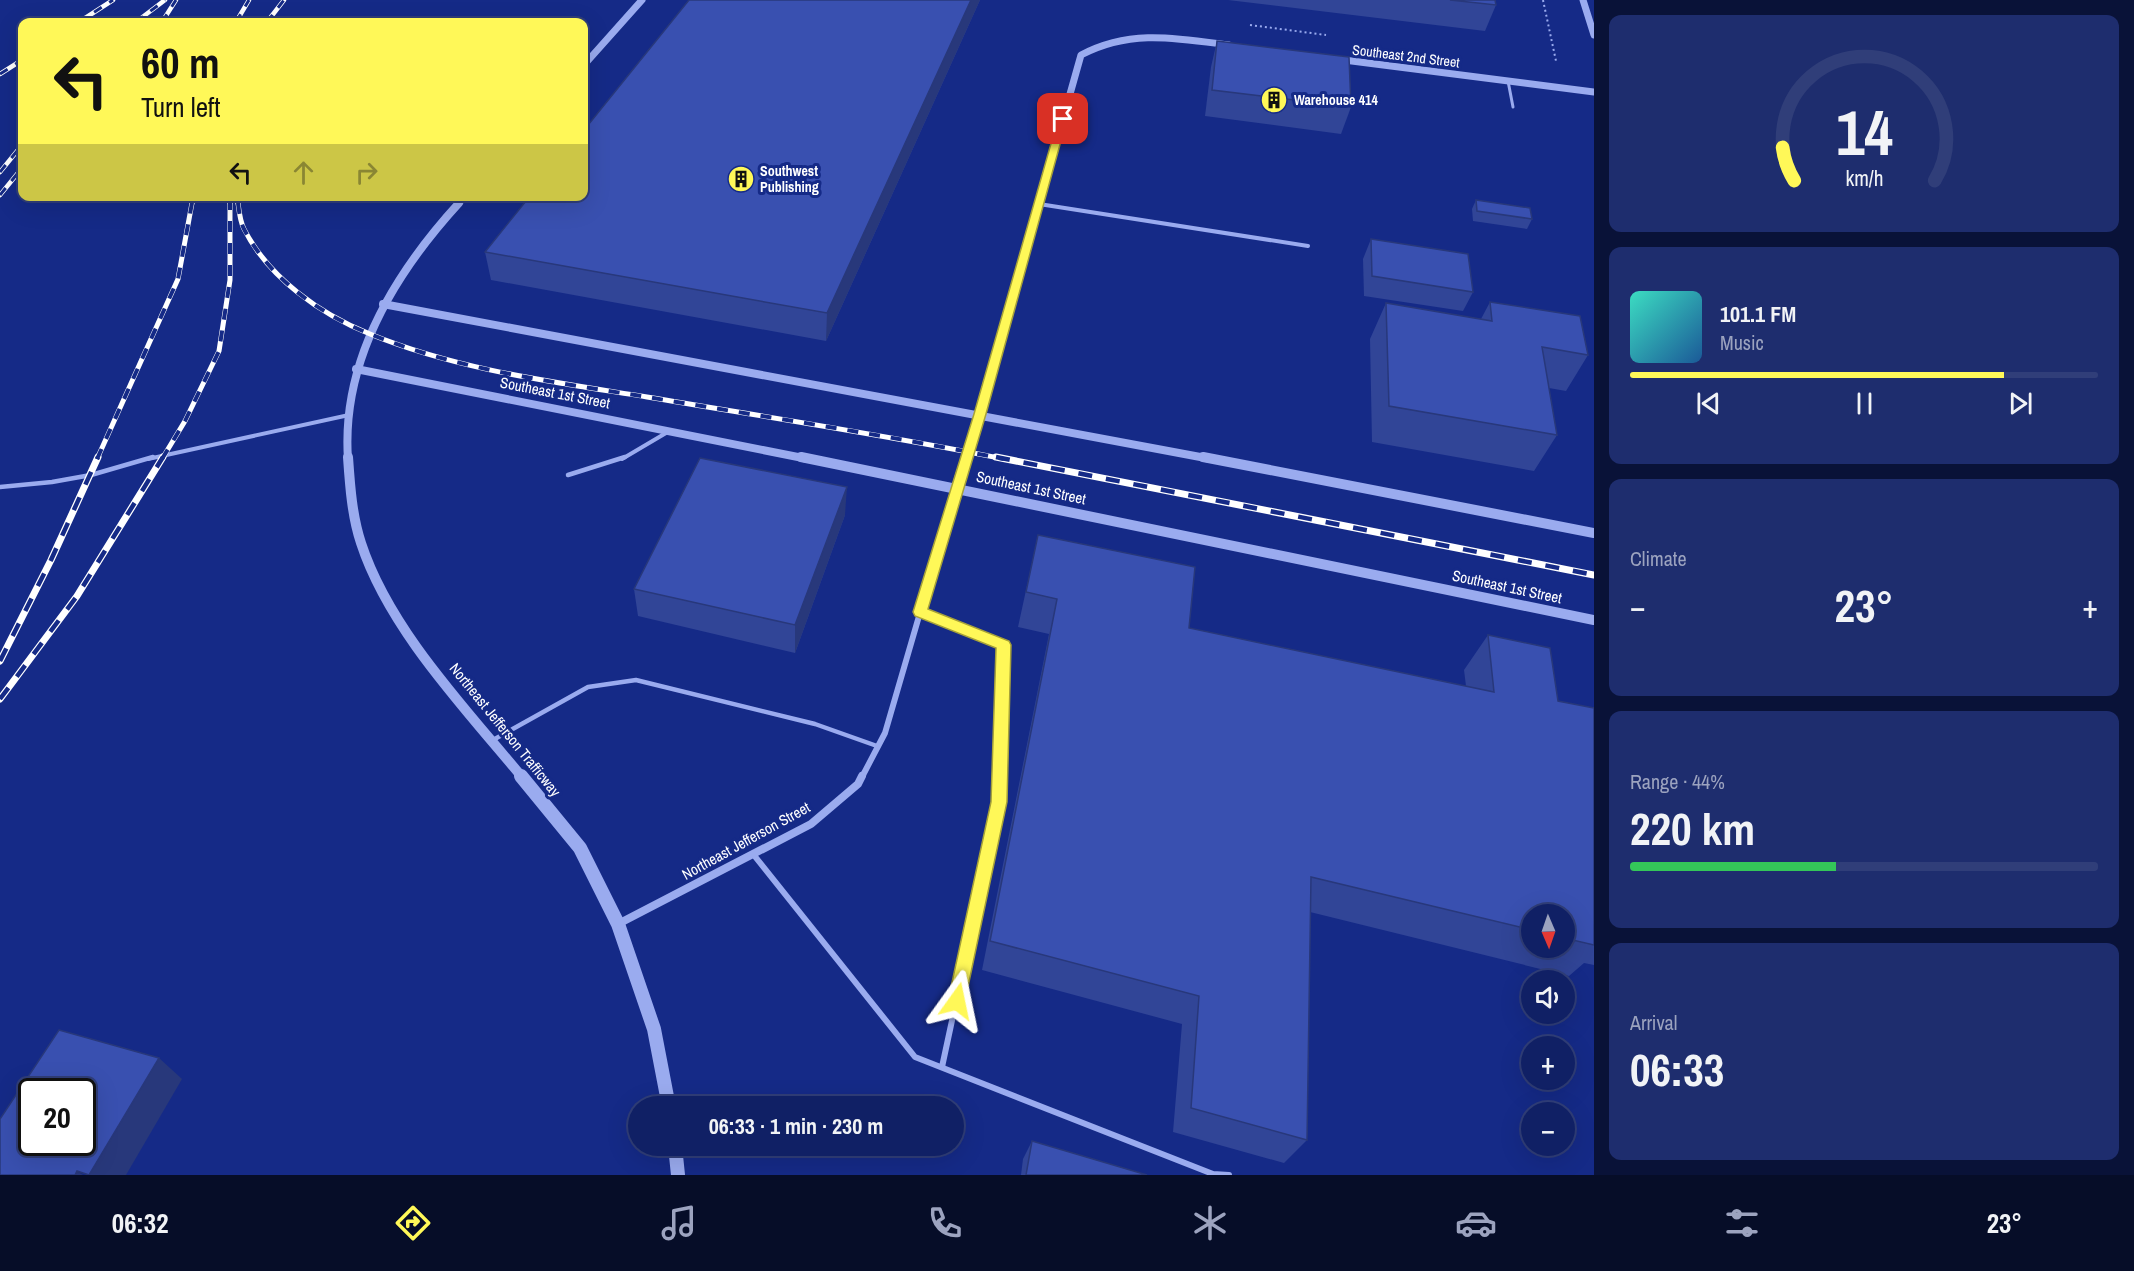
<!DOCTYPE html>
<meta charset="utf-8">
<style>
:root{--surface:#102065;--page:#1e2d6e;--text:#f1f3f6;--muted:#9ca3bf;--line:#303e79;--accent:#fff858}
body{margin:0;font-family:"Archivo Narrow",sans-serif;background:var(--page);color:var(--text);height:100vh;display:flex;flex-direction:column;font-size:22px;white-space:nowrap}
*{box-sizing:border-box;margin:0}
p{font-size:20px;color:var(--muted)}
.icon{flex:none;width:33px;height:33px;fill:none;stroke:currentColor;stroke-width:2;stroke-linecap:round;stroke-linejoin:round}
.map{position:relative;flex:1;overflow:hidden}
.side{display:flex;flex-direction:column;gap:15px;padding:15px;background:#091238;width:540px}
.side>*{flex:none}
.guide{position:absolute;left:18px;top:18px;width:570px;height:183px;border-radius:12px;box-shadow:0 6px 24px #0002,0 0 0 2px var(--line);background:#fff858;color:#111;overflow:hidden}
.needle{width:39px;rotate:178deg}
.tools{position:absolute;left:1521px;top:904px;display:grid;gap:12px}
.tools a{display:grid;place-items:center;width:54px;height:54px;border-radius:50%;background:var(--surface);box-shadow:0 6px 24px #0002,0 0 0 2px var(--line);font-size:30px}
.speed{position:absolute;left:18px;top:1078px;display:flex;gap:12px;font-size:30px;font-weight:700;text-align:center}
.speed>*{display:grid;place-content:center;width:78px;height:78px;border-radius:50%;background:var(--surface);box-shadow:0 6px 24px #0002,0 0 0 2px var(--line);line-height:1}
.speed .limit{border:3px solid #111;border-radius:9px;background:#fff;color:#111}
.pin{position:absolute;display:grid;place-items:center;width:51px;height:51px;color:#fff;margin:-26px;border-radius:12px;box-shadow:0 3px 9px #0006}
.me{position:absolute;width:66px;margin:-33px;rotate:12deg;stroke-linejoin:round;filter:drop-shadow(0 0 4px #0008)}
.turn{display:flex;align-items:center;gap:21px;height:126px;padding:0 24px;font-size:27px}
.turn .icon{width:78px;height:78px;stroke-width:2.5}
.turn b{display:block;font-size:42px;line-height:51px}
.lanes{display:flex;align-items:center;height:57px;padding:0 24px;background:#0003;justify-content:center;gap:30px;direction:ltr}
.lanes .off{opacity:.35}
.big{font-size:45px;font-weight:700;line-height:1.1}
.side .card{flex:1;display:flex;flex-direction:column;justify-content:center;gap:9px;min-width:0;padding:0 21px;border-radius:12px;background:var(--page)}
.side .dial{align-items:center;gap:0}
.dial svg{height:156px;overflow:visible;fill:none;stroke:var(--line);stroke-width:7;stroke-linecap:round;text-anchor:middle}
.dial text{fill:var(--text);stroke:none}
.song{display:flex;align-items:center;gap:18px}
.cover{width:72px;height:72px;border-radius:9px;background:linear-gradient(135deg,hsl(170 70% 55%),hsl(210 70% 35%))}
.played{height:6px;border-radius:3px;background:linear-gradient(90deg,var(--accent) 80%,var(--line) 80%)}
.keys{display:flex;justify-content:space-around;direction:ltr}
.heat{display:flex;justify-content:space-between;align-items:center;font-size:33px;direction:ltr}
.charge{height:9px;border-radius:4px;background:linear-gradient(90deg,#34c759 44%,var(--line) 0)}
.trip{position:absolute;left:628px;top:1096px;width:336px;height:60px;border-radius:30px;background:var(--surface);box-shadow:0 6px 24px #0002,0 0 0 2px var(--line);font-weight:700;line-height:60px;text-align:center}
.menu{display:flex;height:96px;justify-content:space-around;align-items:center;background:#060d28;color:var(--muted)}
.menu .icon{width:42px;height:42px}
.menu .active{color:var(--accent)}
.menu b{font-size:27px;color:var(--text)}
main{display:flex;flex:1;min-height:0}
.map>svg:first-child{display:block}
</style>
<main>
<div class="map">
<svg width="1594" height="1175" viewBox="0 0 1594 1175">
<rect width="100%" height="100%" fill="#152a87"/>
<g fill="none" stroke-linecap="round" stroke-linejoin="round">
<!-- path -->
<g stroke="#9aabef" stroke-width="2" stroke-dasharray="2 3" stroke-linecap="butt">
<polyline points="1543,0 1556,61"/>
<polyline points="1250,25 1326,35"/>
</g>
<!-- service-far3 -->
<polyline stroke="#9aabef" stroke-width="3" points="1508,81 1513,107"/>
<!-- service-far2 -->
<g stroke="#9aabef" stroke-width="4">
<polyline points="1039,204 1308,246"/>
<polyline points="148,459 349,415"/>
<polyline points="622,459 666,433"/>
</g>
<!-- service-far1 -->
<g stroke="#9aabef" stroke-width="4.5">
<polyline points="568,475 625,457"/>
<polyline points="0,487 52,482 91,475 153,457"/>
<polyline points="920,612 1004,645 1000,777"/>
<polyline points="493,740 588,687 636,680 815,724 877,746"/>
</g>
<!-- service -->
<g stroke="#9aabef" stroke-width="6">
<polyline points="753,854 915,1057 1213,1174 1229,1175"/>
<polyline points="942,1067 999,802 1000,776"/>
</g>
<!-- minor-far1 -->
<polyline stroke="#9aabef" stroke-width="6" points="862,777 885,733 956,489"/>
<!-- minor -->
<polyline stroke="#9aabef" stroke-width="8" points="618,924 811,824 858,784 862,776"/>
<!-- tertiary-far3 -->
<g stroke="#9aabef" stroke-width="7">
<polyline points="1583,0 1594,35"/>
<polyline points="1336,59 1594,92"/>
<polyline points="584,65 642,0"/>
<polyline points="458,204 465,196"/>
<path d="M1039,204L1081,55C1130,29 1176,38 1229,45"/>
</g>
<!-- tertiary-far2 -->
<g stroke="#9aabef" stroke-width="8">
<polyline points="383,304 1211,459"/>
<polyline points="356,369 808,459"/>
<path d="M348,459C341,360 395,273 459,203"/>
<polyline points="965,459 1039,203"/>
</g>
<!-- tertiary-far1 -->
<g stroke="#9aabef" stroke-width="10">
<path d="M348,457C350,486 352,516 361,543C389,629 465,708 522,777"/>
<polyline points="801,457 1594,620"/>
<polyline points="1203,457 1594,533"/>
<polyline points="956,488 966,457"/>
</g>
<!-- tertiary -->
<g stroke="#9aabef" stroke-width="14">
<polyline points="521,776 580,848 618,924 654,1029 669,1107"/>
<polyline points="675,1146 678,1175"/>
</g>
<defs>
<g id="rail-far2">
<polyline points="79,22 113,0"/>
<polyline points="136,22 165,0"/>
<polyline points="162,22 176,0"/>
<polyline points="236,22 249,0"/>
<polyline points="267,22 284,0"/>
<polyline points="0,74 22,60"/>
<polyline points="0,172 22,145"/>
<polyline points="0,195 22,168"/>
<polyline points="236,196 238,204"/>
<polyline points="230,197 230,204"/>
<polyline points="192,204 193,196"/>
</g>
<g id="rail-far1">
<path d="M238,203C239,211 240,221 244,229C269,278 320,314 370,334C458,370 554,382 647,397C766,417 886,435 1004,459"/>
<polyline points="97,459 178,279 192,203"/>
<polyline points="162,459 185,421 219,351 230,280 230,203"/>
</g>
<g id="rail">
<polyline points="996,457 1594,575"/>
<polyline points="0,661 51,560 98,457"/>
<polyline points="0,699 77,596 163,457"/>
</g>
</defs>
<!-- rail-far2 casing -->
<use href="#rail-far2" stroke="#fff" stroke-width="4.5"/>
<!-- rail-far1 casing -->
<use href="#rail-far1" stroke="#fff" stroke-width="5"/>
<!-- rail casing -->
<use href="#rail" stroke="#fff" stroke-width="7"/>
<!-- rail-far2 -->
<use href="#rail-far2" stroke="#152a87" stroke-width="3" stroke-dasharray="9" stroke-linecap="butt"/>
<!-- rail-far1 -->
<use href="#rail-far1" stroke="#152a87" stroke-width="4" stroke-dasharray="11" stroke-linecap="butt"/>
<!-- rail -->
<use href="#rail" stroke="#152a87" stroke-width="4.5" stroke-dasharray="14" stroke-linecap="butt"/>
</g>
<!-- wall -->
<g fill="#314597" fill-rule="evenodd">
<polygon points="689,0 980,0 826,341 491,280 485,252"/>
<polygon points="1228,0 1495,0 1496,5 1485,31"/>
<polygon points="1217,41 1351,107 1341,134 1205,116 1211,67"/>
<polygon points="1476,200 1532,219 1527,229 1473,221 1472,209"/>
<polygon points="1371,239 1473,292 1463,311 1364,296 1363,259"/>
<polygon points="1490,302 1588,355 1566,391 1549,388 1557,435 1534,471 1372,442 1370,339 1386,303 1481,319"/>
<polygon points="845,515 795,653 638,616 634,589"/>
<path d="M1038,535L1189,628L1466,686L1464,670L1488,635L1558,701L1594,708V965L1584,963L1569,976L1310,912L1307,1140L1284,1163L1173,1132L1182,1024L982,970L1049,634L1018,627ZM1532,915H1564V948H1532Z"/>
<polygon points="1032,1141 1147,1175 1021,1175 1023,1159"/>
</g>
<!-- shaded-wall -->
<g fill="#28387b">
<polygon points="971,0 980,0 826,341 827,313"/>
<polygon points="847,487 845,515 795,653 795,625"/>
<polygon points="159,1058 182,1079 126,1175 89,1175"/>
<polygon points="77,1171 83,1175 75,1175"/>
</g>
<!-- building -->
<g fill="#3950b0" stroke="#28387b" stroke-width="1.5" fill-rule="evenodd">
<polygon points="689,0 971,0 827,313 485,252 530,196 584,196 584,130"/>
<polygon points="1450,0 1495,0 1496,5"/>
<polygon points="1217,41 1349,57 1351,107 1212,90"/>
<polygon points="1476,200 1530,208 1532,219 1477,211"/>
<polygon points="1371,239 1468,254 1473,292 1372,276"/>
<polygon points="1490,302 1580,316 1588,355 1542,347 1557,435 1389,406 1386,303 1492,321"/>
<polygon points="700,458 847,487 795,625 634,589"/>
<polygon points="1038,535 1195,567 1189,628 1494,692 1488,635 1550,648 1558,701 1594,708 1594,945 1564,938 1564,915 1532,915 1532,930 1311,877 1307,1140 1191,1108 1199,996 990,941 1057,599 1026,592"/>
<path d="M59,1030L159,1058L89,1175L77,1171L75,1175H0V1119ZM32,1092H82V1143H32Z"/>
<polygon points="1032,1141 1147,1175 1026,1175"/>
</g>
<!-- route -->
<polygon fill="#fff858" stroke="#a6a139" stroke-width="1.5" points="1063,116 1067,119 986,414 928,609 1009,641 1011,645 1007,802 965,1001 963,1007 957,1010 950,1007 948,1001 991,802 996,648 915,616 913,612 974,414 1058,119"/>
<!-- icons -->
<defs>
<symbol id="building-disc" viewBox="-11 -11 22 22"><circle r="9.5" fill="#fff858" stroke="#152a87"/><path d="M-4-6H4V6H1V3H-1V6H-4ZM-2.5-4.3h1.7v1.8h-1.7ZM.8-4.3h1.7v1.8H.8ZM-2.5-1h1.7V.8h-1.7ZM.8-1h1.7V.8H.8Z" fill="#111"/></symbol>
</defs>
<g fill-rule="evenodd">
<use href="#building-disc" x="1259" y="85" width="30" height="30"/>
<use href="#building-disc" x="726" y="164" width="30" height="30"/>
</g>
<g text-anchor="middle" stroke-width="6" stroke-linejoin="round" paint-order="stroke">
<!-- far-street labels -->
<g font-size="14" fill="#fff" stroke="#152a87">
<text transform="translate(1406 56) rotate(7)" y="5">Southeast 2nd Street</text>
</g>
<!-- far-poi labels -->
<g font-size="14" font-weight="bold" fill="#fff" stroke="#152a87" text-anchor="start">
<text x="1294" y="105">Warehouse 414</text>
<text x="760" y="176">Southwest<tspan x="760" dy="16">Publishing</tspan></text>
</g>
<!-- street labels -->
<g font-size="15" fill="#fff" stroke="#152a87">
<text transform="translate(555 393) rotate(11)" y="5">Southeast 1st Street</text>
<text transform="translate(1031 488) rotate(12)" y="5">Southeast 1st Street</text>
<text transform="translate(1507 587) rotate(12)" y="5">Southeast 1st Street</text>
<text transform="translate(505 730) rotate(51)" y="5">Northeast Jefferson Trafficway</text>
<text transform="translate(746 841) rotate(-29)" y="5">Northeast Jefferson Street</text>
</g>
</g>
</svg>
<div class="tools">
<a><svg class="needle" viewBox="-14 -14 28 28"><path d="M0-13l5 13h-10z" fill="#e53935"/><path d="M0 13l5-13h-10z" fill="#9ca3bf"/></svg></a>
<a><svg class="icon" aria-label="sound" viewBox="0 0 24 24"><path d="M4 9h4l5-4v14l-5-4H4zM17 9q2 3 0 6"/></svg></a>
<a>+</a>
<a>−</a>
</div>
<div class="speed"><div class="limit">20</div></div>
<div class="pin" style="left:1063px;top:119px;background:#d93025"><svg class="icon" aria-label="arrive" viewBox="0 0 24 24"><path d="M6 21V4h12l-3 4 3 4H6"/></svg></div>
<svg class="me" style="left:957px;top:1001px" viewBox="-20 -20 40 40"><path d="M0-17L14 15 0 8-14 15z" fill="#fff858" stroke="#fff" stroke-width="4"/></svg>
<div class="trip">06:33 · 1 min · 230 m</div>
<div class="guide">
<div class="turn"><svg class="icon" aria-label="left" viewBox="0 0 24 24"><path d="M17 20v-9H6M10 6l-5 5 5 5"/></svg><div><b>60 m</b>Turn left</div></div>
<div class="lanes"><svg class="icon" aria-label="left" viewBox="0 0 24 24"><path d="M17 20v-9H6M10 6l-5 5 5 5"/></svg><svg class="icon off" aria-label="ahead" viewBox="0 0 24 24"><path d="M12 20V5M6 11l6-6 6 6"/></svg><svg class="icon off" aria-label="right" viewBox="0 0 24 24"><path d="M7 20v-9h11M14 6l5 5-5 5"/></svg></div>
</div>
</div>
<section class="side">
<div class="card dial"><svg viewBox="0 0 100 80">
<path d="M14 69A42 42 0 1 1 86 69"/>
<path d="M14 69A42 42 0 0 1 8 52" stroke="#fff858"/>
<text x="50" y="56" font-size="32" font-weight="700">14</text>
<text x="50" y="72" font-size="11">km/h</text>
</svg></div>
<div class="card">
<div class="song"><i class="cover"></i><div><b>101.1 FM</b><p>Music</p></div></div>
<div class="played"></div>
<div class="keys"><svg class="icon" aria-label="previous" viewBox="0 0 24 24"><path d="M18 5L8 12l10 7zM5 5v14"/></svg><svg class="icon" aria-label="pause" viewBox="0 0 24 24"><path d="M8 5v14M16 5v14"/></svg><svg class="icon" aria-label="next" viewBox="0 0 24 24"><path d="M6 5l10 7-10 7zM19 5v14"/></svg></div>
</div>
<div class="card"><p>Climate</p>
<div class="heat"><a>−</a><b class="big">23°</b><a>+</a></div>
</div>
<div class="card"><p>Range · 44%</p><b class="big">220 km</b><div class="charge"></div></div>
<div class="card"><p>Arrival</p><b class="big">06:33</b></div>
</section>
</main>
<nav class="menu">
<b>06:32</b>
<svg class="icon active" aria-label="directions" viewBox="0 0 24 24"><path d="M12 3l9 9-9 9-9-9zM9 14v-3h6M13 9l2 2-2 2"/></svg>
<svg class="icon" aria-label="music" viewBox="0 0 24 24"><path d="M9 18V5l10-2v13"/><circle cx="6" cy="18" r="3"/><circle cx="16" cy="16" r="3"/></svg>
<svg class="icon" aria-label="phone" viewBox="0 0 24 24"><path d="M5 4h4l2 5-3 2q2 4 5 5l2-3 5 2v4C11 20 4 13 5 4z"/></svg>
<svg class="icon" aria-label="climate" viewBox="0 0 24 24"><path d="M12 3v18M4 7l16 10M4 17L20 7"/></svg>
<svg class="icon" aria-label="car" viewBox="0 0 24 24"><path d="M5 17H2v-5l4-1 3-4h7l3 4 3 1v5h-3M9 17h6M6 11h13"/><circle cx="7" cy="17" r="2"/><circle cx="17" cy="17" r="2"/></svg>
<svg class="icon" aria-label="filters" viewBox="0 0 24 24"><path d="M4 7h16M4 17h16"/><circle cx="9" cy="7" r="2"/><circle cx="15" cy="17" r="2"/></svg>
<b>23°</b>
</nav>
